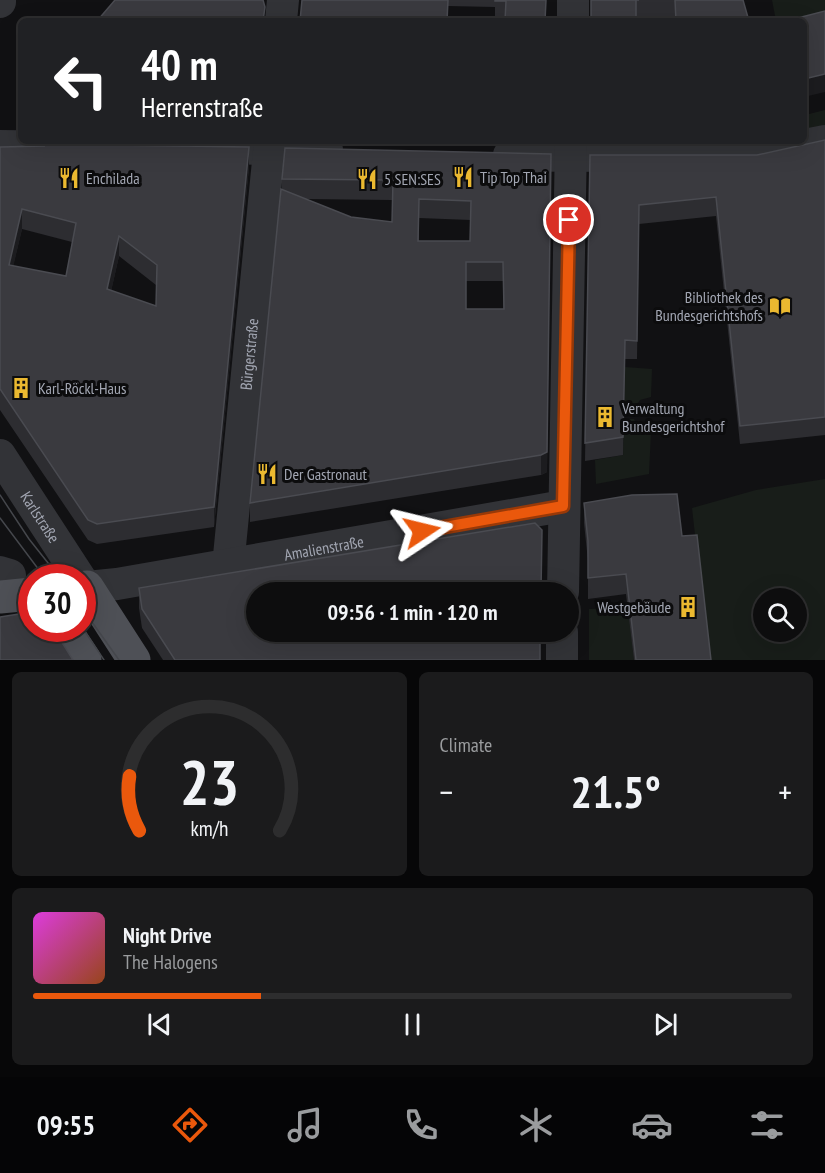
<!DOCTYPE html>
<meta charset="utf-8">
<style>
:root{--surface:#0d0d0e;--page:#1b1b1c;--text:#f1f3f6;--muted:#9a9c9e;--line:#2d2d2e;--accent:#ea580c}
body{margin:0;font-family:"PT Sans Narrow",sans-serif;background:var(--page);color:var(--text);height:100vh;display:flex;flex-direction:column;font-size:22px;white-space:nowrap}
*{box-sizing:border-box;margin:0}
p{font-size:20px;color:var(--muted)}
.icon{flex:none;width:33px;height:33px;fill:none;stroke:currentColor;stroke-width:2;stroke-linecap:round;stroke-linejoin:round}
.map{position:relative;height:660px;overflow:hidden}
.details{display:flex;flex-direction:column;gap:12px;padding:12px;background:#070708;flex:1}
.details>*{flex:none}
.top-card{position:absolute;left:18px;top:18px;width:789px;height:126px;border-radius:9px;box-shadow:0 6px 24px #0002,0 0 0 2px var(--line);background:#202124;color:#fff;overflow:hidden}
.fabs{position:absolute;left:753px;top:588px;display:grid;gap:12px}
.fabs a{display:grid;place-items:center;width:54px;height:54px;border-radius:50%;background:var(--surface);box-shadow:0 6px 24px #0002,0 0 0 2px var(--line);font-size:30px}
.speed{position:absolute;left:18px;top:564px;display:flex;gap:12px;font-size:30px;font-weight:700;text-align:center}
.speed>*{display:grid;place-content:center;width:78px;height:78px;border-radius:50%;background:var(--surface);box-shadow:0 6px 24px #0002,0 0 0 2px var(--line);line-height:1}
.speed .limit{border:9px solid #d22;background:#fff;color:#111}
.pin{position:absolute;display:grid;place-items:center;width:51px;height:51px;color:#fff;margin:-26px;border:3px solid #fff;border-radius:50%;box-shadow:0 2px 6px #0007}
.me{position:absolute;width:66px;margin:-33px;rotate:80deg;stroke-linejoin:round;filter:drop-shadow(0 0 4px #0008)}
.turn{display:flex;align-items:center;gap:21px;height:126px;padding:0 24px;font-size:27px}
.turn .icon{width:78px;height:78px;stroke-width:2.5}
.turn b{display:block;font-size:42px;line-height:51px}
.big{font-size:45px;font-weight:700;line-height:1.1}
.details .tile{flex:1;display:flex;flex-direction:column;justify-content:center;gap:9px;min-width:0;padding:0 21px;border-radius:9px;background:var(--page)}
.details .dial{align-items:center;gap:0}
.dial svg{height:156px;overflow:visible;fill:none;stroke:var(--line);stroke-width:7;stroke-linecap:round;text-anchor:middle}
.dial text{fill:var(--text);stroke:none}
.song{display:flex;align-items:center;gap:18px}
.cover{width:72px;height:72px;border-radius:9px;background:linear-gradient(135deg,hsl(300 70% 55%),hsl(20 70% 35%))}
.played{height:6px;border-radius:3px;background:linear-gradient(90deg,var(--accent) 30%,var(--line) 30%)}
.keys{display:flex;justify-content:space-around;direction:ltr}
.heat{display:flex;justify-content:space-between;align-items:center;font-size:33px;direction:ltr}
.details .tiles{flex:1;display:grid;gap:12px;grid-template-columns:1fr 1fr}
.tile:last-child{grid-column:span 2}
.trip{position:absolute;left:246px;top:582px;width:333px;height:60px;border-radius:30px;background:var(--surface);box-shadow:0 6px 24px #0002,0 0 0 2px var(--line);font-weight:700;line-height:60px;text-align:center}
.tab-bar{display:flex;height:96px;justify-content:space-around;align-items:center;background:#050506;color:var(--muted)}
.tab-bar .icon{width:42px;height:42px}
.tab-bar .current{color:var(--accent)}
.tab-bar b{font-size:27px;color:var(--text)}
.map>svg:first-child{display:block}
</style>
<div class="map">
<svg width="825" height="660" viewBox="0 0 825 660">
<rect width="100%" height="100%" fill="#111113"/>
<!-- green -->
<g fill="#181d19" fill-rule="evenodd">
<polygon points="772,0 825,0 825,18 804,21 776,21"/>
<polygon points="825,110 825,129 809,133 805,115"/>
<polygon points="625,367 652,369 651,397 640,400 633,410 624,410"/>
<polygon points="624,419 634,419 639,431 651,432 649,474 596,484 595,460 623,455"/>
<path d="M825,479V660H709L692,508L756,490ZM764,598H796V632H764Z"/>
<polygon points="628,608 634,660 589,660 589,609"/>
</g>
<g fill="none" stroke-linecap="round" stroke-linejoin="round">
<!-- minor -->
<g stroke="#323337" stroke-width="32">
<polyline points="0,2 0,0"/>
<polyline points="281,21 283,0"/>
<polyline points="573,21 573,0"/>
<polyline points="0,146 85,147"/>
<polyline points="206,148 327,150"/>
<polyline points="509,155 571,156 758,154 825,141"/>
<path id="s1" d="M0,455L80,578"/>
<path id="s2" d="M228,566L270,141"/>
<polyline points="0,572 10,575"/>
<path id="s3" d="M82,581L87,587L117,584L563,506"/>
<polyline points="563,592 571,141"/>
<polyline points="562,660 562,632"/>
</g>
<!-- major -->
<g stroke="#4e5056" stroke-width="33">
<polyline points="82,588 87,587 134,660"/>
<polyline points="0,597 32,594"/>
<polyline points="64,628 85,660"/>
</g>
<!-- tram -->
<g stroke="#45474c" stroke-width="1.5">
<polyline points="0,495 29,539 60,578"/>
<polyline points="0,518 45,578"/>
<polyline points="82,608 119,660"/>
<polyline points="82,627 104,660"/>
</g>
</g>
<!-- wall -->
<g fill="#2d2d31" fill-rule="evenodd">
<polygon points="302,0 546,0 546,21 495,21 495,7 448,6 448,21 300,21"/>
<polygon points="591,0 743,0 749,21 675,21 675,17 636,19"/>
<polygon points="825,140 825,435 740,444 716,216 639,224 637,359 625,359 623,455 585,461 590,155 757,155"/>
<path d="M43,144L249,167L214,527L97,544L88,540L0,410V147L43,146ZM22,229L72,242L66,276L13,266ZM119,256L156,285V306L111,291Z"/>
<path d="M551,154L547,472L541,475L250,522V503L282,189V179ZM306,199L392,200V222L351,217ZM419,218L471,220L470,241H419ZM466,281H503V309H466Z"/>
<polygon points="584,503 682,536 711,660 634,660 626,594 588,599 588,561 584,523"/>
<polygon points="139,588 540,660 163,660 142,628 139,608"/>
</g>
<!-- shaded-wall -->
<g fill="#1c1c1f">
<polygon points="825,74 825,92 804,97 804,79"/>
<polygon points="249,147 249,167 214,527 214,507"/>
<polygon points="551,154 547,472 541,475 541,455"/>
<polygon points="22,209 22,229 9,285 9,265"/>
<polygon points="119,236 119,256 107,310 107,289"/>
</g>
<!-- building -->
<g fill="#3a3a3f" stroke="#4a4b51" stroke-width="1.5" fill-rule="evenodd">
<polygon points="115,0 263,0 265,7 263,21 97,21"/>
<polygon points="302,0 448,0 447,21 300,21"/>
<polygon points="495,0 546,0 545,21 505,21 506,1 495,1"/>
<polygon points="591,0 639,0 636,0 636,21 591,21"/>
<polygon points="675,0 743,0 749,21 676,21"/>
<polygon points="825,11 825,74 804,79 804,21 786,21"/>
<polygon points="825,140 825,417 740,426 716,197 639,205 637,341 625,340 623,437 585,443 590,155 757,155"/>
<path d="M43,144L249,147L214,507L97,524L88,520L0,389V147L44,146ZM22,209L76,223L66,276L9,265ZM119,236L157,265L156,306L107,289Z"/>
<path d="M285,148L551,154L547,452L541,455L250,503L281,189L351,217L392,222L393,180L282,179ZM419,199L471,201L470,241H418ZM466,262H503L504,309H466Z"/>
<polygon points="677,494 682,536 697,535 711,660 636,660 626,574 588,578 588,541 584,503 632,495"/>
<polygon points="535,523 542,530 541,592 256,592 256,632 540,632 540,660 175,660 142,609 139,588"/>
<polygon points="32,612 32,628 53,628 73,660 0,660 0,617"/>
</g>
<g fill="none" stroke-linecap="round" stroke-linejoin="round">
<defs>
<polyline id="route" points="422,531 563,506 569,220"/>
</defs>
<!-- route casing -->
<use href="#route" stroke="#983908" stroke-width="15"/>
<!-- route -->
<use href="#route" stroke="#ea580c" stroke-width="10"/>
</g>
<!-- icons -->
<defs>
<symbol id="restaurant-bare" viewBox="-9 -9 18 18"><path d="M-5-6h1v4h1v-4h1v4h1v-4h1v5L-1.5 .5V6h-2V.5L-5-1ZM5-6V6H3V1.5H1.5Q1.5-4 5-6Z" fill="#ebb930" stroke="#0c0c0d" stroke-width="2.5" paint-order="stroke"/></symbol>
<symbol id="library-bare" viewBox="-9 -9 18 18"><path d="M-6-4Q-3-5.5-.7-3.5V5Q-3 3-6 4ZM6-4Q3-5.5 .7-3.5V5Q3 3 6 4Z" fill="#ebb930" stroke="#0c0c0d" stroke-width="2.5" paint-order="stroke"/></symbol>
<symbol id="building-bare" viewBox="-9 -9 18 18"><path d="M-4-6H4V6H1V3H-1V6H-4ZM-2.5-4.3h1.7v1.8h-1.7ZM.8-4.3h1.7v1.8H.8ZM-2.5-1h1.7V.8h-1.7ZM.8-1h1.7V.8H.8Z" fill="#ebb930" stroke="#0c0c0d" stroke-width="2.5" paint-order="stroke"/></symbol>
</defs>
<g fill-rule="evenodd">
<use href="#restaurant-bare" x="448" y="162" width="30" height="30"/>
<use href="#restaurant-bare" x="54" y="163" width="30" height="30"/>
<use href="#restaurant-bare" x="352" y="164" width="30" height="30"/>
<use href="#library-bare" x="765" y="291" width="30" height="30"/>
<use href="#building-bare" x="6" y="373" width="30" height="30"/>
<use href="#building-bare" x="590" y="402" width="30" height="30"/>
<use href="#restaurant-bare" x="252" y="459" width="30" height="30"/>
<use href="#building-bare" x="673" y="592" width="30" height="30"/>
</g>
<g text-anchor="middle" stroke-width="6" stroke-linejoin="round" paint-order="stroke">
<!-- poi labels -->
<g font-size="16" fill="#a3a7b3" stroke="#0c0c0d" text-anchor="start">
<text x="480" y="183">Tip Top Thai</text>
<text x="86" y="184">Enchilada</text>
<text x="384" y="185">5 SEN:SES</text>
<text x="763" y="303" text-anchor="end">Bibliothek des<tspan x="763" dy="18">Bundesgerichtshofs</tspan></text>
<text x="38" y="394">Karl-Röckl-Haus</text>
<text x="622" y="414">Verwaltung<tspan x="622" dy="18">Bundesgerichtshof</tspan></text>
<text x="284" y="480">Der Gastronaut</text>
<text x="671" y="613" text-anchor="end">Westgebäude</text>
</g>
<!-- street labels -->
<g font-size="16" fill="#a3a7b3" stroke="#0c0c0d">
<text dy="6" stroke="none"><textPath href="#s2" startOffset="213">Bürgerstraße</textPath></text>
<text dy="6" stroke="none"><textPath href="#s1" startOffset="74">Karlstraße</textPath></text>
<text dy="6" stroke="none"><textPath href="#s3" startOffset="248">Amalienstraße</textPath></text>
</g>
</g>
</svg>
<div class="fabs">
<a><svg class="icon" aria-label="search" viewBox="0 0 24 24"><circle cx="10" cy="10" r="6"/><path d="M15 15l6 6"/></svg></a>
</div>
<div class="speed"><div class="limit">30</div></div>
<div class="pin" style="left:569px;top:220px;background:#d93025"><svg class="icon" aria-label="arrive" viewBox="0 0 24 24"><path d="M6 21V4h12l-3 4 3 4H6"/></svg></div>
<svg class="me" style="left:422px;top:531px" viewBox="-20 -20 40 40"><path d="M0-17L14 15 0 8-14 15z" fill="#ea580c" stroke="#fff" stroke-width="4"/></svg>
<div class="trip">09:56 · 1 min · 120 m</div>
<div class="top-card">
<div class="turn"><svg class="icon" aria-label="left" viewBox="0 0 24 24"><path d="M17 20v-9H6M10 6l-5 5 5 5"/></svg><div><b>40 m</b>Herrenstraße</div></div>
</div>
</div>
<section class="details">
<div class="tiles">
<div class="tile dial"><svg viewBox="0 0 100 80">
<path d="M14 69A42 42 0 1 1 86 69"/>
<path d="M14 69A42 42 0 0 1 9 41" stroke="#ea580c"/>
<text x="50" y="56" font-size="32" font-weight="700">23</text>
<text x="50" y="72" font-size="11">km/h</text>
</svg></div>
<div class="tile"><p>Climate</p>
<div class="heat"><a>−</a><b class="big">21.5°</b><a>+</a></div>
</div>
<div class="tile">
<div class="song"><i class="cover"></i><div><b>Night Drive</b><p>The Halogens</p></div></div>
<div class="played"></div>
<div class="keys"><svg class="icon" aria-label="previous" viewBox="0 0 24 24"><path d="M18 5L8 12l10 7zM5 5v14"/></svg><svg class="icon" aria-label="pause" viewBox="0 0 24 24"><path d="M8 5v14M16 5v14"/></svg><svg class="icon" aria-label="next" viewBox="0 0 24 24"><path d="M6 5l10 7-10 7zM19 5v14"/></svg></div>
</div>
</div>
</section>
<nav class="tab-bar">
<b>09:55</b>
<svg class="icon current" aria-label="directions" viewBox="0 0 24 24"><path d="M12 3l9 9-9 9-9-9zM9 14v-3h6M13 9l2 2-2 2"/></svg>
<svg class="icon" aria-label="music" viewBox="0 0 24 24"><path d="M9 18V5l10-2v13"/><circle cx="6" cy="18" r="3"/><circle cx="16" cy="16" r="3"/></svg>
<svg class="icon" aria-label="phone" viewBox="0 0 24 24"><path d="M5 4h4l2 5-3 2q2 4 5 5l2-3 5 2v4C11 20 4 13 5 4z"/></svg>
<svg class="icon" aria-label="climate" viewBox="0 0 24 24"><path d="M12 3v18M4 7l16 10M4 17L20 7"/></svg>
<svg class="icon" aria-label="car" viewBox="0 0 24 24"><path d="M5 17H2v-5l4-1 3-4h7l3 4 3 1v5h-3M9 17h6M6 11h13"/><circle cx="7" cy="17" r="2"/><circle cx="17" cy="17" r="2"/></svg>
<svg class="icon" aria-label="filters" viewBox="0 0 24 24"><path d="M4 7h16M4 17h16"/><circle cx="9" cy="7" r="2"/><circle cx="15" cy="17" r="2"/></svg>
</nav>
